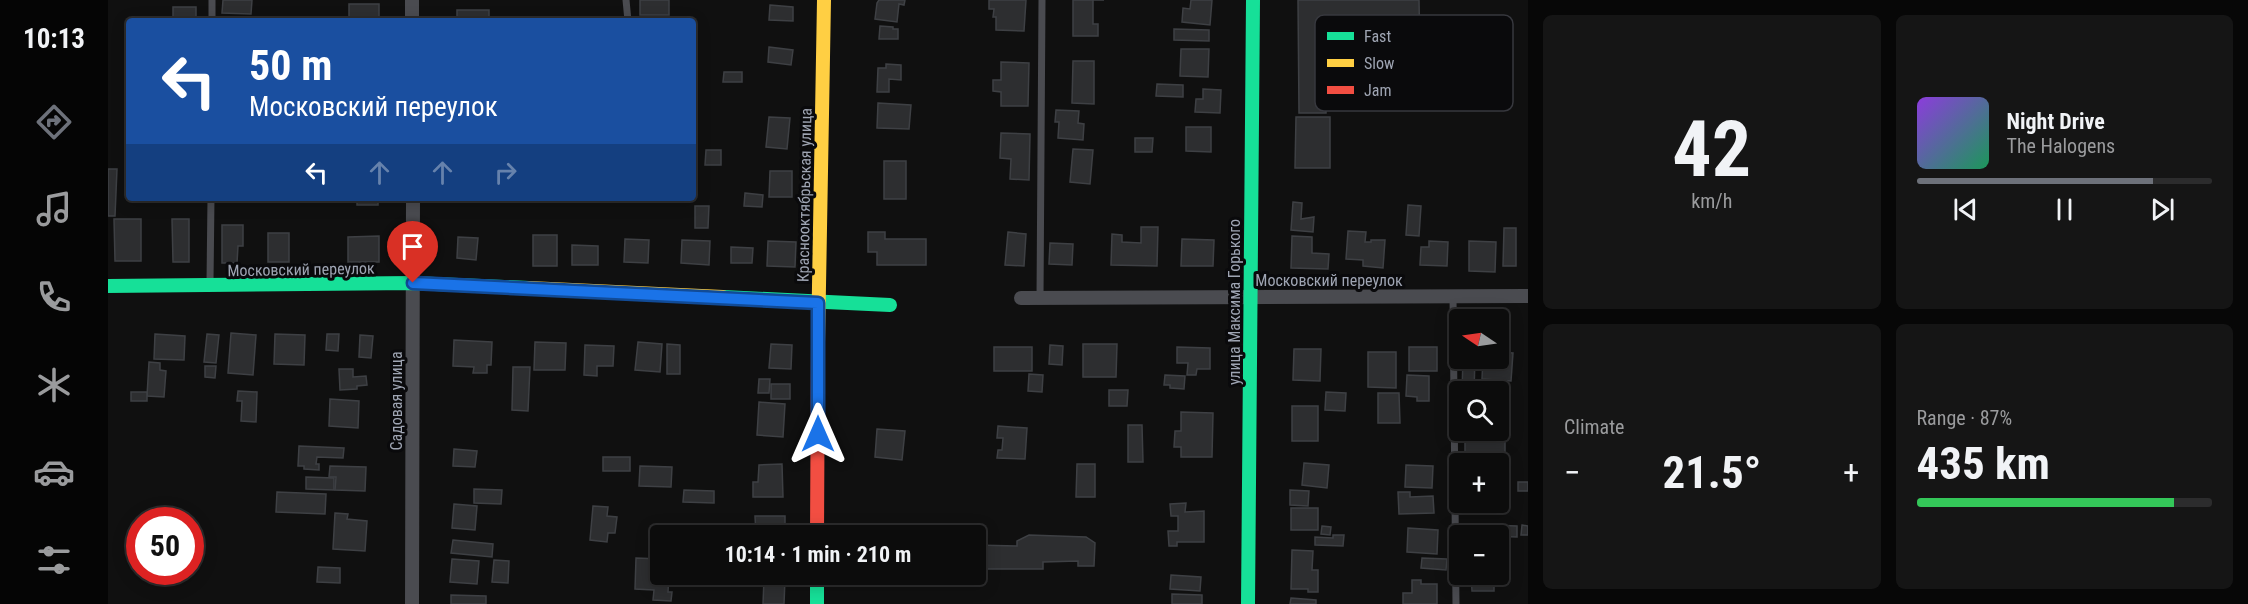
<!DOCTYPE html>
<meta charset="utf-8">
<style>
:root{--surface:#0c0c0c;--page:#151515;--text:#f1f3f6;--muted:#9a9b9d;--line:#2c2c2d;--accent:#6d717a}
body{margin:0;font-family:"Roboto Condensed",sans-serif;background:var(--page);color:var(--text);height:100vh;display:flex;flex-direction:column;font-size:22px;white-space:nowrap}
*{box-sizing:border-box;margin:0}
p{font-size:20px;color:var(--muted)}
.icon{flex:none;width:33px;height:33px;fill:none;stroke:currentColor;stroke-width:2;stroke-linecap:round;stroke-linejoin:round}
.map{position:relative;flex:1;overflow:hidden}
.details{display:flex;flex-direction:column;gap:15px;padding:15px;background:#070707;width:720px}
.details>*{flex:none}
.guide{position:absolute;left:18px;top:18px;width:570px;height:183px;border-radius:6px;box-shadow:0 3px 15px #0003,0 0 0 2px var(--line);background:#1a4fa0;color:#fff;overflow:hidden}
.needle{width:39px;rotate:283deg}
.tools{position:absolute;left:1341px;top:309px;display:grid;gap:12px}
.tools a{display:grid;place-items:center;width:60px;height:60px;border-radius:6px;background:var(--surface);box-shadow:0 3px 15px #0003,0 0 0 2px var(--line);font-size:30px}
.speed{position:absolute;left:18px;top:507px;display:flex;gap:12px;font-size:30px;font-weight:700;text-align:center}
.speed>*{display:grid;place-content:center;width:78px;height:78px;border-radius:50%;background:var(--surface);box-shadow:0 3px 15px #0003,0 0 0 2px var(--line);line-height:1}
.speed .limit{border:9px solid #d22;background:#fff;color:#111}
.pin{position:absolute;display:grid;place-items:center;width:51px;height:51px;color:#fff;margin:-62px -26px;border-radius:50% 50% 50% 0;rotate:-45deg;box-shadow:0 0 6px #0007}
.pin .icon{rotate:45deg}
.me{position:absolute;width:66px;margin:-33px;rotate:0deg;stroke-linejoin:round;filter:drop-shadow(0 0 4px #0008)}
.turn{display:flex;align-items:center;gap:21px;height:126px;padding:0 24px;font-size:27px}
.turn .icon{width:78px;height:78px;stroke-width:2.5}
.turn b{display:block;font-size:42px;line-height:51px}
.lanes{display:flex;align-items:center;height:57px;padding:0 24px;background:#0003;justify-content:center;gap:30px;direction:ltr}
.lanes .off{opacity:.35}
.big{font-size:45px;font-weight:700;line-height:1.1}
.details .card{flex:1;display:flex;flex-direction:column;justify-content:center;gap:9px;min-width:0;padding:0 21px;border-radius:9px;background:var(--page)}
.details .dial{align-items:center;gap:0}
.dial b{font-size:78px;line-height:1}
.song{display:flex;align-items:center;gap:18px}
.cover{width:72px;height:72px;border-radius:9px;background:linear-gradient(135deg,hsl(270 70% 55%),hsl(150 70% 35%))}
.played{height:6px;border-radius:3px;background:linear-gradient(90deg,var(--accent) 80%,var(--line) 80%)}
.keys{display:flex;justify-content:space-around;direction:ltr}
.heat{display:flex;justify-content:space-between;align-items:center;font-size:33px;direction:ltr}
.charge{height:9px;border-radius:4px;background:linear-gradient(90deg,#34c759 87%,var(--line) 0)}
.details .tiles{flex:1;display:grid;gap:15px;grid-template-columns:repeat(2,1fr)}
.trip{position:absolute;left:542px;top:525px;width:336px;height:60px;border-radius:6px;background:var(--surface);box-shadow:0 3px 15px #0003,0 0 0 2px var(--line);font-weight:700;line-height:60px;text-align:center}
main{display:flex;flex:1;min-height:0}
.menu{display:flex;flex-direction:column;width:108px;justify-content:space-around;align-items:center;background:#050505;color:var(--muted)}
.menu .icon{width:42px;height:42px}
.menu .active{color:var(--accent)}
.menu b{font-size:27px;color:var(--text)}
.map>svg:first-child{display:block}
</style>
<main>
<nav class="menu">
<b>10:13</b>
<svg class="icon active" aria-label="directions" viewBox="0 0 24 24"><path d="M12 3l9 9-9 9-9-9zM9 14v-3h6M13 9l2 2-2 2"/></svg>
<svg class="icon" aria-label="music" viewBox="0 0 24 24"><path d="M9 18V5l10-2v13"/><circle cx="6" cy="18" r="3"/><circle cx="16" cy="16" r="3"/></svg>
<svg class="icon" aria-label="phone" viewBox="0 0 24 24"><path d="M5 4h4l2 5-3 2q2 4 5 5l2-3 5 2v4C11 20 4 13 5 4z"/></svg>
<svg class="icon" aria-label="climate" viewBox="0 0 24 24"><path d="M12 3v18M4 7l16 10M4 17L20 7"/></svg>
<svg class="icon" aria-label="car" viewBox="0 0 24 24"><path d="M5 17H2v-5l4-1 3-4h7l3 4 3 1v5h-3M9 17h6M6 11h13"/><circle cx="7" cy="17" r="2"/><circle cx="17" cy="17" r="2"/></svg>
<svg class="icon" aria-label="filters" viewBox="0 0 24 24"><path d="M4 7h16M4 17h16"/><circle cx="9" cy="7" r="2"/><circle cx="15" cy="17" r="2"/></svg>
</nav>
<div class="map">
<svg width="1420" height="604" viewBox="0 0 1420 604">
<rect width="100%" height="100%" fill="#101010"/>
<!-- building -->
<g fill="#2d2e30" stroke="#3e4044" stroke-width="1.5">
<polygon points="115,0 144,0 143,14 114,13"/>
<rect x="532" y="0" width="29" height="15"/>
<polygon points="771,0 797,0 796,5 791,4 789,22 767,19 769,3"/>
<polygon points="881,0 918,0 916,31 888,30 888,17 885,17 886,9 881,9"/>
<polygon points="965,0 996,0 985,0 985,24 990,24 990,36 965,36"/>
<polygon points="1083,0 1104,0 1102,25 1074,22 1075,8 1082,9"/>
<polygon points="1190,0 1311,0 1312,54 1218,55 1218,113 1191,113"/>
<rect x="241" y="4" width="30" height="17"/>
<polygon points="662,5 685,7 685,21 661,20"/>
<rect x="65" y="7" width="23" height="14"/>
<rect x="349" y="10" width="32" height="11"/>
<polygon points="772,26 785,27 785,29 790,29 790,39 771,39"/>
<polygon points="1066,29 1101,30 1101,41 1066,40"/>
<polygon points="661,47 685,50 683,65 660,62"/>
<polygon points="1073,49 1101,49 1100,77 1072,76"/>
<polygon points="965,61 986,61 986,104 964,103"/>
<polygon points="893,62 921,63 920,106 893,106 893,92 885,91 885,80 893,80"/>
<polygon points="778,64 793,65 793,80 781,79 781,92 769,92 770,68 778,68"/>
<polygon points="616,72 634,72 634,82 615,82"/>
<polygon points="1049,84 1075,85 1075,97 1048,96"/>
<polygon points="1095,89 1113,90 1112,113 1087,112 1088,99 1095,99"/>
<polygon points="770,103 803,105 801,129 769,128"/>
<polygon points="948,110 971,111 970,123 976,124 975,140 950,138 951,122 947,122"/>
<polygon points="661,117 682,118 679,149 658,147"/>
<polygon points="1188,117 1222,117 1222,168 1187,168"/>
<polygon points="1078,127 1103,127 1103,152 1078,151"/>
<polygon points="893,133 922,134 921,180 902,179 903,159 892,158"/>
<polygon points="1027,138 1045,138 1044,152 1027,152"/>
<polygon points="965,149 985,150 982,184 962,182"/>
<polygon points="598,150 613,150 613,165 597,165"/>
<rect x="776" y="161" width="22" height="38"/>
<polygon points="0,169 9,169 7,216 0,216"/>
<polygon points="662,171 684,171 684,197 661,197"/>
<polygon points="637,193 655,195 654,207 636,206"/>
<rect x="249" y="198" width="21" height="7"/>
<polygon points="1185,202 1194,203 1193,219 1206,217 1205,232 1183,230"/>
<polygon points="1300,205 1313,206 1311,236 1298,235"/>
<polygon points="587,206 601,206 600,228 587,228"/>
<polygon points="6,219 33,219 33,261 7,261"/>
<polygon points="64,219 81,219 81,262 65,262"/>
<polygon points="114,225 135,225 135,246 130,246 129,263 114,263"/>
<polygon points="1033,227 1050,227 1049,266 1003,265 1004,234 1014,235 1014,242 1033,243"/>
<polygon points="1396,228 1408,228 1408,266 1395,266"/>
<polygon points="1240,231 1258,232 1257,242 1263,242 1263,240 1277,240 1275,268 1255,266 1255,260 1238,259"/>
<polygon points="760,232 777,232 777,239 818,239 818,265 769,265 769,252 760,252"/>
<polygon points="900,232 918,234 916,266 897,265"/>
<rect x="160" y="233" width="21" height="29"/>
<rect x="425" y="235" width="24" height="31"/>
<polygon points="271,236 271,262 240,262 240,237"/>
<polygon points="1184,236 1204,237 1204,253 1221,254 1220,269 1183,268"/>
<polygon points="350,237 370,238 368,260 349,258"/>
<polygon points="517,239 541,240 540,263 516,262"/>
<polygon points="1074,239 1106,240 1105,266 1073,266"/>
<polygon points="574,240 602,241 601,265 573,263"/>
<polygon points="660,241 688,242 687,267 659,266"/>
<polygon points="1321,241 1340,242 1339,266 1312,265 1313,247 1321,247"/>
<polygon points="1361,241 1388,242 1387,272 1361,271"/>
<polygon points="942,243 965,244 964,265 941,264"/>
<polygon points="464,245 490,246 490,265 464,265"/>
<polygon points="623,247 645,248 644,263 623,263"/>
<polygon points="123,333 148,335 145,375 120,373"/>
<polygon points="47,334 77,336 76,360 46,359"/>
<polygon points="99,334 111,335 108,363 96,362"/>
<polygon points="167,334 197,335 196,365 166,364"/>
<polygon points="219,334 231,334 230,351 218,350"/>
<polygon points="252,335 265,336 263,358 251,357"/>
<polygon points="346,340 384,342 383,365 379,365 379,373 365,373 366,367 345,366"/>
<polygon points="427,342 458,343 457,370 426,370"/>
<polygon points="530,342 554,344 552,372 527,370"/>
<polygon points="559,344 572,345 572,374 559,374"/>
<polygon points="663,344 684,345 683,369 661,368"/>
<polygon points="975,344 1009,344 1008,377 975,377"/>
<polygon points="477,345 506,346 505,366 489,366 489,376 476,375"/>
<polygon points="942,345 955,346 954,365 941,364"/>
<rect x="886" y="347" width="38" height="24"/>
<polygon points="1069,347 1102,348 1102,369 1089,369 1088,375 1079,375 1080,363 1069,363"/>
<rect x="1301" y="347" width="28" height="24"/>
<polygon points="1186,349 1213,349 1212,381 1185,380"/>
<polygon points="1260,352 1288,352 1288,388 1260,387"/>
<polygon points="1390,352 1405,353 1403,381 1374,379 1375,358 1390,358"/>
<polygon points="1355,358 1367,358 1366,392 1354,392"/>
<polygon points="41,362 52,363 52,370 58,371 56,397 39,396"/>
<polygon points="97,366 108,366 107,378 97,377"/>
<polygon points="405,367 422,367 420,411 404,410"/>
<polygon points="231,369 245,369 245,377 258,376 259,385 249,386 249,389 232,390"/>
<polygon points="921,374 935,375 934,392 920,391"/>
<polygon points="1057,375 1077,376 1076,389 1062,388 1062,385 1056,385"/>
<polygon points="1299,375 1321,376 1321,401 1309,401 1309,397 1298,396"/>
<polygon points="651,379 662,379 661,393 650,393"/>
<rect x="663" y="384" width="19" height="15"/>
<polygon points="1001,390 1020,390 1019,406 1001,406"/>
<polygon points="130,391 149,392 148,422 133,421 134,401 129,401"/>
<rect x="23" y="392" width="16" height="9"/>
<polygon points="1218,392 1238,393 1237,411 1217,410"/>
<polygon points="1270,393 1291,393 1292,423 1270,423"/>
<polygon points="222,399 251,401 250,428 221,426"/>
<polygon points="651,402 677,404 675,437 649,435"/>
<rect x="1184" y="406" width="26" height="35"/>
<polygon points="1073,412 1105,413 1104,457 1073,457 1073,447 1066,447 1067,431 1073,431"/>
<polygon points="1020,425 1034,425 1035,462 1020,462"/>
<polygon points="890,426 919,428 917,459 889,458 890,450 894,450 895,438 889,438"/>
<polygon points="769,429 797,431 794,460 767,457"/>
<polygon points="1357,434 1397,437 1397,460 1373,459 1372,462 1357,462"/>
<polygon points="191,446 236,448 235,458 209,457 208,464 211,464 211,470 196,469 196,466 190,466"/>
<polygon points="346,449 369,451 367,467 345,466"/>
<rect x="495" y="457" width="27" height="14"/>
<polygon points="1196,463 1221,465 1219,488 1194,485"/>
<polygon points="674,464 675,497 645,497 645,482 650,482 651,465"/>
<polygon points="969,464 987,464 987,497 968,497"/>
<polygon points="1298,465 1325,466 1324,488 1297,487"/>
<polygon points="222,466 258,467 257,491 227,490 228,477 221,477"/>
<polygon points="532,466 564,467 563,487 531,486"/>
<polygon points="198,477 226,478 226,490 198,489"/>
<polygon points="1390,480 1394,480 1395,496 1390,497"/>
<rect x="1410" y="482" width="10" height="9"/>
<polygon points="366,489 394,490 393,504 366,503"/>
<polygon points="576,490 606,491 606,503 575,502"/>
<polygon points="1182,490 1201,491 1200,506 1182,505"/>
<polygon points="169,492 218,494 217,514 168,512"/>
<polygon points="1290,492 1302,492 1302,497 1325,496 1326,513 1291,514"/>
<polygon points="1078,503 1077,512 1096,511 1096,542 1069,542 1069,546 1061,546 1060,531 1070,531 1070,516 1063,516 1062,504"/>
<polygon points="346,504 369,506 367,530 344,528"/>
<polygon points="485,506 500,507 499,516 509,517 507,533 500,533 499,542 482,540"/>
<rect x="1183" y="508" width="27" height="22"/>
<polygon points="227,513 240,514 239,519 259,521 257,551 225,549"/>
<polygon points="647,516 677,516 677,536 648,536"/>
<polygon points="1383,525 1409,526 1409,537 1382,536"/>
<polygon points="1414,525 1420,526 1420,535 1413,535"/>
<polygon points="1214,526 1223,527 1222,535 1213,534"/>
<polygon points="1300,528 1330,530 1329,554 1299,552"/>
<polygon points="921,535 978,537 987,543 986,566 970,566 970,561 935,562 935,569 867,569 867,545 909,546 909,541"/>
<polygon points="1225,535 1236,535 1235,546 1207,545 1207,537 1225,538"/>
<polygon points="345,540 385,544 384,557 343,553"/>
<polygon points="1184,550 1205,551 1204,570 1210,570 1210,592 1200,592 1200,589 1183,589"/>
<polygon points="528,558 552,559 552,574 561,574 560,592 564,592 563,601 545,600 546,590 527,589"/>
<polygon points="1314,558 1339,559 1338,570 1313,568"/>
<polygon points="344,559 371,561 369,584 342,582"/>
<polygon points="386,560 401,561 400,583 384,582"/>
<polygon points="210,567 232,568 232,583 209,582"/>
<polygon points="1063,575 1093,577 1092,591 1062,589"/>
<polygon points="1363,575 1386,575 1386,591 1364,591"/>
<polygon points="656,579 677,579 676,604 655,604"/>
<polygon points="1304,580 1313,580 1313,584 1329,584 1329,604 1295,604 1295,593 1304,593"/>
<polygon points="1064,594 1094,595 1094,604 1064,604"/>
<polygon points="343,595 378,596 378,604 343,604"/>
<polygon points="1183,598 1208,600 1208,604 1182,604"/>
</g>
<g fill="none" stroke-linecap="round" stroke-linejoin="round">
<!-- lane -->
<g stroke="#4a4b50" stroke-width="7">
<polyline points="518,0 520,21"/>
<polyline points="104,21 104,0"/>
<polyline points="102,282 103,198"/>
<polyline points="1345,296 1348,604"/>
<polyline points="932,298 934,0"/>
</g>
<!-- street -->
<g stroke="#4a4b50" stroke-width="14">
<polyline points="304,0 304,21"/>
<polyline points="913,298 1420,296"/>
<polyline points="304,604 305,198"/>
</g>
<!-- fast -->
<g stroke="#16e098" stroke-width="14">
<polyline points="0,286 305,283 421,288"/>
<polyline points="615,297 782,305"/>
<polyline points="709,574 709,604"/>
<polyline points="1140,604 1145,0"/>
</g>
<!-- slow -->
<g stroke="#ffcf43" stroke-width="14">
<polyline points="421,288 615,297"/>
<polyline points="710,343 716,0"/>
</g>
<!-- jam -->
<polyline stroke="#f24e42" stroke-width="14" points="709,536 710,343"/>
</g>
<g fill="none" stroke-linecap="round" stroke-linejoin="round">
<defs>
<polyline id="route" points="305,283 710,303 710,434"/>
</defs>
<!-- route casing -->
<use href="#route" stroke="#114b97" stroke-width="15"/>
<!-- route -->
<use href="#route" stroke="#1a73e8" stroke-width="10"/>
</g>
<g text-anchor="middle" stroke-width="6" stroke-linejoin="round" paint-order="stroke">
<!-- street labels -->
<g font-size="16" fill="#9fa5b3" stroke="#0a0a0c">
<text transform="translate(696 195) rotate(-89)" y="6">Краснооктябрьская улица</text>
<text transform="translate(193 269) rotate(-1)" y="6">Московский переулок</text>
<text x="1221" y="286">Московский переулок</text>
<text transform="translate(1126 302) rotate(-90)" y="6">улица Максима Горького</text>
<text transform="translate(288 401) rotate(-90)" y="6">Садовая улица</text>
</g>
</g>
<!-- legend -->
<rect x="1207" y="15" width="198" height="96" rx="9" fill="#0a0a0c" stroke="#37383e" stroke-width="1.5"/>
<rect x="1219" y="32" width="27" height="8" fill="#16e098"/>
<rect x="1219" y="59" width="27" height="8" fill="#ffcf43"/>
<rect x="1219" y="86" width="27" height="8" fill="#f24e42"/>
<g font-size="16" fill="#9fa5b3">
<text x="1256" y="42">Fast</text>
<text x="1256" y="69">Slow</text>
<text x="1256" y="96">Jam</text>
</g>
</svg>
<div class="tools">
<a><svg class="needle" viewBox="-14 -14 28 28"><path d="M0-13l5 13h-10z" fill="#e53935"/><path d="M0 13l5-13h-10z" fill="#9a9b9d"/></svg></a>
<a><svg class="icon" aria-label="search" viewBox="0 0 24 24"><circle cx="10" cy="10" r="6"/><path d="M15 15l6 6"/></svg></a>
<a>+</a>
<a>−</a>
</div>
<div class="speed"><div class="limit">50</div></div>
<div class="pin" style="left:305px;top:283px;background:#d93025"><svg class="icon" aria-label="arrive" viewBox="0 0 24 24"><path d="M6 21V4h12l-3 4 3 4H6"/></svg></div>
<svg class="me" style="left:710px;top:434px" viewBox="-20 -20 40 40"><path d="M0-17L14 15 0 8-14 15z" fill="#1a73e8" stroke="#fff" stroke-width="4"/></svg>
<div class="trip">10:14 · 1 min · 210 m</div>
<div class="guide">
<div class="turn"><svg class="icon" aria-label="left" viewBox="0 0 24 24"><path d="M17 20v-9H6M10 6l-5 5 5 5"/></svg><div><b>50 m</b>Московский переулок</div></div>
<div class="lanes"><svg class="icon" aria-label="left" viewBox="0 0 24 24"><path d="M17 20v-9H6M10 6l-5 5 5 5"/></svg><svg class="icon off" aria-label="ahead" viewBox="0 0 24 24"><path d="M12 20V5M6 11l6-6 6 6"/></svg><svg class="icon off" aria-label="ahead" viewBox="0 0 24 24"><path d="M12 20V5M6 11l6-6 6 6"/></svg><svg class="icon off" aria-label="right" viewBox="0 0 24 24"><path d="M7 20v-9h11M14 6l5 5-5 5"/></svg></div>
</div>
</div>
<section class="details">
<div class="tiles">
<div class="card dial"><b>42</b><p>km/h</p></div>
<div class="card">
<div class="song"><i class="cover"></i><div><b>Night Drive</b><p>The Halogens</p></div></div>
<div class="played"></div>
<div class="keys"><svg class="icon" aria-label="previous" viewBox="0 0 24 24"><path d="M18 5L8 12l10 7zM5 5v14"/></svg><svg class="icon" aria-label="pause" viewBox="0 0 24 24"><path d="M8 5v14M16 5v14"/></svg><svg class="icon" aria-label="next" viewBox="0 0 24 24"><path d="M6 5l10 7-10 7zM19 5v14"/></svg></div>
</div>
<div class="card"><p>Climate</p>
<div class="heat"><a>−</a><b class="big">21.5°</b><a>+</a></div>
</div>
<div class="card"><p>Range · 87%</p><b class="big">435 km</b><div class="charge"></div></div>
</div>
</section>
</main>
